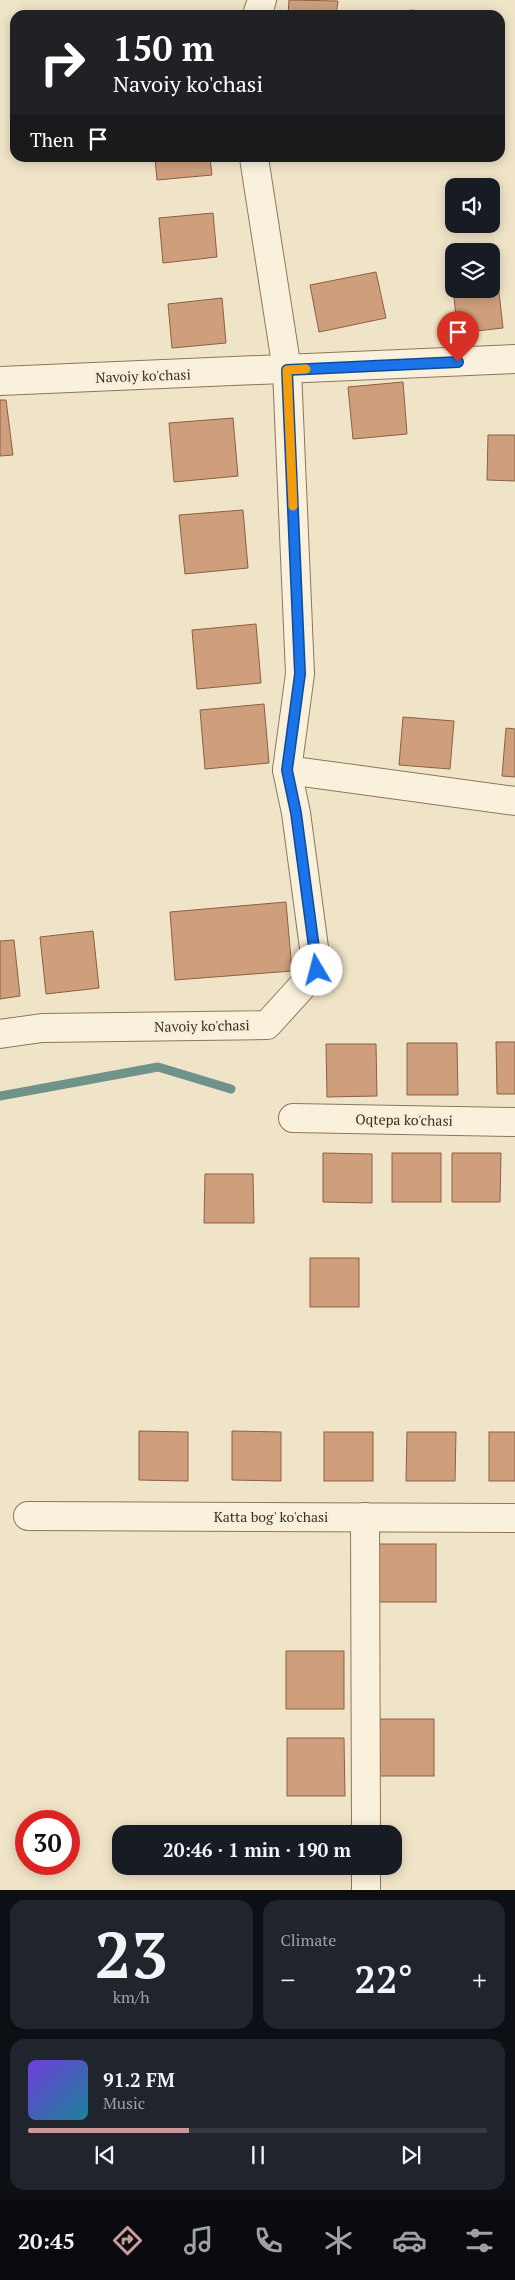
<!DOCTYPE html>
<meta charset="utf-8">
<style>
:root{--surface:#171b24;--page:#20242c;--text:#f1f3f6;--muted:#9ea1a6;--line:#363941;--accent:#cc999b}
body{margin:0;font-family:"PT Serif",serif;background:var(--page);color:var(--text);height:100vh;display:flex;flex-direction:column;font-size:19px;white-space:nowrap}
*{box-sizing:border-box;margin:0}
p{font-size:16px;color:var(--muted)}
.icon{flex:none;width:28px;height:28px;fill:none;stroke:currentColor;stroke-width:2;stroke-linecap:round;stroke-linejoin:round}
.map{position:relative;height:1890px;overflow:hidden}
.sheet{display:flex;flex-direction:column;gap:10px;padding:10px;background:#0d0f14;flex:1}
.sheet>*{flex:none}
.top-card{position:absolute;left:10px;top:10px;width:495px;height:152px;border-radius:15px;box-shadow:0 2px 12px #0003;background:#202124;color:#fff;overflow:hidden}
.fabs{position:absolute;left:445px;top:178px;display:grid;gap:10px}
.fabs a{display:grid;place-items:center;width:55px;height:55px;border-radius:10px;background:var(--surface);box-shadow:0 2px 12px #0003;font-size:25px}
.speed{position:absolute;left:15px;top:1810px;display:flex;gap:10px;font-size:25px;font-weight:700;text-align:center}
.speed>*{display:grid;place-content:center;width:65px;height:65px;border-radius:50%;background:var(--surface);box-shadow:0 2px 12px #0003;line-height:1}
.speed .limit{border:8px solid #d22;background:#fff;color:#111}
.pin{position:absolute;display:grid;place-items:center;width:42px;height:42px;color:#fff;margin:-51px -21px;border-radius:50% 50% 50% 0;rotate:-45deg;box-shadow:0 0 5px #0007}
.pin .icon{rotate:45deg}
.me{position:absolute;width:55px;margin:-28px;rotate:352deg;stroke-linejoin:round;filter:drop-shadow(0 0 4px #0008)}
.turn{display:flex;align-items:center;gap:18px;height:105px;padding:0 20px;font-size:22px}
.turn .icon{width:65px;height:65px;stroke-width:2.5}
.turn b{display:block;font-size:35px;line-height:42px}
.then{display:flex;align-items:center;height:48px;padding:0 20px;background:#0003;gap:10px;font-size:19px}
.big{font-size:38px;font-weight:800;line-height:1.1}
.sheet .tile{flex:1;display:flex;flex-direction:column;justify-content:center;gap:8px;min-width:0;padding:0 18px;border-radius:15px;background:var(--page)}
.sheet .dial{align-items:center;gap:0}
.dial b{font-size:65px;line-height:1}
.song{display:flex;align-items:center;gap:15px}
.cover{width:60px;height:60px;border-radius:8px;background:linear-gradient(135deg,hsl(260 70% 55%),hsl(190 70% 35%))}
.played{height:5px;border-radius:2px;background:linear-gradient(90deg,var(--accent) 35%,var(--line) 35%)}
.keys{display:flex;justify-content:space-around;direction:ltr}
.heat{display:flex;justify-content:space-between;align-items:center;font-size:28px;direction:ltr}
.sheet .tiles{flex:1;display:grid;gap:10px;grid-template-columns:1fr 1fr}
.tile:last-child{grid-column:span 2}
.trip{position:absolute;left:112px;top:1825px;width:290px;height:50px;border-radius:15px;background:var(--surface);box-shadow:0 2px 12px #0003;font-weight:800;line-height:50px;text-align:center}
.tab-bar{display:flex;height:80px;justify-content:space-around;align-items:center;background:#090b0e;color:var(--muted)}
.tab-bar .icon{width:35px;height:35px}
.tab-bar .on{color:var(--accent)}
.tab-bar b{font-size:22px;color:var(--text)}
.map>svg:first-child{display:block}
</style>
<div class="map">
<svg width="515" height="1890" viewBox="0 0 515 1890">
<rect width="100%" height="100%" fill="#f0e4c8"/>
<g fill="none" stroke-linecap="round" stroke-linejoin="round">
<!-- stream -->
<polyline stroke="#6f938a" stroke-width="9" points="0,1096 158,1067 231,1089"/>
</g>
<!-- building -->
<g fill="#cf9f7d" stroke="#8d5f41">
<polygon points="289,0 338,1 336,15 288,15"/>
<polygon points="410,10 458,14 458,15 410,15"/>
<polygon points="155,158 210,158 212,175 157,180"/>
<polygon points="213,213 217,257 163,263 159,218"/>
<polygon points="376,272 386,318 319,332 310,285"/>
<polygon points="498,284 503,328 458,333 453,289 491,289 491,285"/>
<polygon points="222,298 226,343 172,348 168,304"/>
<polygon points="403,382 407,434 353,439 348,387"/>
<polygon points="0,400 6,400 13,455 0,456"/>
<polygon points="233,418 238,476 174,482 169,423"/>
<polygon points="488,435 515,435 515,481 487,480"/>
<polygon points="243,510 248,568 185,574 179,515"/>
<polygon points="256,624 261,683 197,689 192,630"/>
<polygon points="264,704 269,763 205,769 200,710"/>
<polygon points="403,717 454,721 450,769 399,765"/>
<polygon points="506,728 515,729 515,777 502,776"/>
<polygon points="286,902 292,971 175,980 170,912"/>
<polygon points="93,931 99,988 46,994 40,937"/>
<polygon points="14,940 20,996 0,999 0,941"/>
<polygon points="496,1042 515,1042 515,1094 497,1094"/>
<polygon points="407,1043 457,1043 458,1095 407,1095"/>
<polygon points="326,1044 376,1044 377,1096 327,1097"/>
<polygon points="323,1153 372,1154 372,1203 323,1202"/>
<rect x="392" y="1153" width="49" height="49"/>
<polygon points="452,1153 501,1153 500,1202 452,1202"/>
<polygon points="205,1174 253,1174 254,1223 204,1223"/>
<rect x="310" y="1258" width="49" height="49"/>
<polygon points="139,1431 188,1432 188,1481 139,1480"/>
<polygon points="232,1431 281,1432 281,1481 232,1480"/>
<rect x="324" y="1432" width="49" height="49"/>
<polygon points="407,1432 456,1432 455,1481 406,1481"/>
<rect x="489" y="1432" width="26" height="49"/>
<rect x="378" y="1544" width="58" height="58"/>
<rect x="286" y="1651" width="58" height="58"/>
<rect x="377" y="1719" width="57" height="57"/>
<polygon points="287,1738 344,1738 345,1796 287,1796"/>
</g>
<g fill="none" stroke-linecap="round" stroke-linejoin="round">
<defs>
<g id="street">
<polyline points="257,15 262,0"/>
<polyline points="0,381 515,359"/>
<polyline points="287,770 515,801"/>
<polyline points="0,1034 42,1028 267,1025 317,970 296,813 287,770 300,674 287,370 254,158"/>
<polyline points="293,1118 515,1122"/>
<polyline points="28,1516 515,1518"/>
<polyline points="365,1517 366,1834"/>
<polyline points="366,1866 366,1890"/>
</g>
</defs>
<!-- street casing -->
<use href="#street" stroke="#8d765c" stroke-width="30"/>
<!-- street -->
<use href="#street" stroke="#faf1dc" stroke-width="28"/>
</g>
<g fill="none" stroke-linecap="round" stroke-linejoin="round">
<defs>
<polyline id="route" points="317,970 296,813 287,770 300,674 287,370 458,362"/>
</defs>
<!-- route casing -->
<use href="#route" stroke="#114b97" stroke-width="12"/>
<!-- route -->
<use href="#route" stroke="#1a73e8" stroke-width="9"/>
<!-- slow -->
<polyline stroke="#f59e0b" stroke-width="9" points="293,506 287,370 306,369"/>
</g>
<g text-anchor="middle" stroke-width="5" stroke-linejoin="round" paint-order="stroke">
<!-- street labels -->
<g font-size="14" fill="#3d2e20" stroke="#f7eed8">
<text transform="translate(143 376) rotate(-2)" y="5">Navoiy ko'chasi</text>
<text transform="translate(202 1026) rotate(-1)" y="5">Navoiy ko'chasi</text>
<text transform="translate(404 1120) rotate(1)" y="5">Oqtepa ko'chasi</text>
<text x="271" y="1522">Katta bog' ko'chasi</text>
</g>
</g>
</svg>
<div class="fabs">
<a><svg class="icon" aria-label="sound" viewBox="0 0 24 24"><path d="M4 9h4l5-4v14l-5-4H4zM17 9q2 3 0 6"/></svg></a>
<a><svg class="icon" aria-label="layers" viewBox="0 0 24 24"><path d="M12 4l9 5-9 5-9-5zM3 14l9 5 9-5"/></svg></a>
</div>
<div class="speed"><div class="limit">30</div></div>
<div class="pin" style="left:458px;top:362px;background:#d93025"><svg class="icon" aria-label="arrive" viewBox="0 0 24 24"><path d="M6 21V4h12l-3 4 3 4H6"/></svg></div>
<svg class="me" style="left:317px;top:970px" viewBox="-20 -20 40 40"><circle r="19" fill="#fff"/><path d="M0-13L10 11 0 6-10 11z" fill="#1a73e8"/></svg>
<div class="trip">20:46 · 1 min · 190 m</div>
<div class="top-card">
<div class="turn"><svg class="icon" aria-label="right" viewBox="0 0 24 24"><path d="M7 20v-9h11M14 6l5 5-5 5"/></svg><div><b>150 m</b>Navoiy ko'chasi</div></div>
<div class="then">Then<svg class="icon" aria-label="arrive" viewBox="0 0 24 24"><path d="M6 21V4h12l-3 4 3 4H6"/></svg></div>
</div>
</div>
<section class="sheet">
<div class="tiles">
<div class="tile dial"><b>23</b><p>km/h</p></div>
<div class="tile"><p>Climate</p>
<div class="heat"><a>−</a><b class="big">22°</b><a>+</a></div>
</div>
<div class="tile">
<div class="song"><i class="cover"></i><div><b>91.2 FM</b><p>Music</p></div></div>
<div class="played"></div>
<div class="keys"><svg class="icon" aria-label="previous" viewBox="0 0 24 24"><path d="M18 5L8 12l10 7zM5 5v14"/></svg><svg class="icon" aria-label="pause" viewBox="0 0 24 24"><path d="M8 5v14M16 5v14"/></svg><svg class="icon" aria-label="next" viewBox="0 0 24 24"><path d="M6 5l10 7-10 7zM19 5v14"/></svg></div>
</div>
</div>
</section>
<nav class="tab-bar">
<b>20:45</b>
<svg class="icon on" aria-label="directions" viewBox="0 0 24 24"><path d="M12 3l9 9-9 9-9-9zM9 14v-3h6M13 9l2 2-2 2"/></svg>
<svg class="icon" aria-label="music" viewBox="0 0 24 24"><path d="M9 18V5l10-2v13"/><circle cx="6" cy="18" r="3"/><circle cx="16" cy="16" r="3"/></svg>
<svg class="icon" aria-label="phone" viewBox="0 0 24 24"><path d="M5 4h4l2 5-3 2q2 4 5 5l2-3 5 2v4C11 20 4 13 5 4z"/></svg>
<svg class="icon" aria-label="climate" viewBox="0 0 24 24"><path d="M12 3v18M4 7l16 10M4 17L20 7"/></svg>
<svg class="icon" aria-label="car" viewBox="0 0 24 24"><path d="M5 17H2v-5l4-1 3-4h7l3 4 3 1v5h-3M9 17h6M6 11h13"/><circle cx="7" cy="17" r="2"/><circle cx="17" cy="17" r="2"/></svg>
<svg class="icon" aria-label="filters" viewBox="0 0 24 24"><path d="M4 7h16M4 17h16"/><circle cx="9" cy="7" r="2"/><circle cx="15" cy="17" r="2"/></svg>
</nav>
